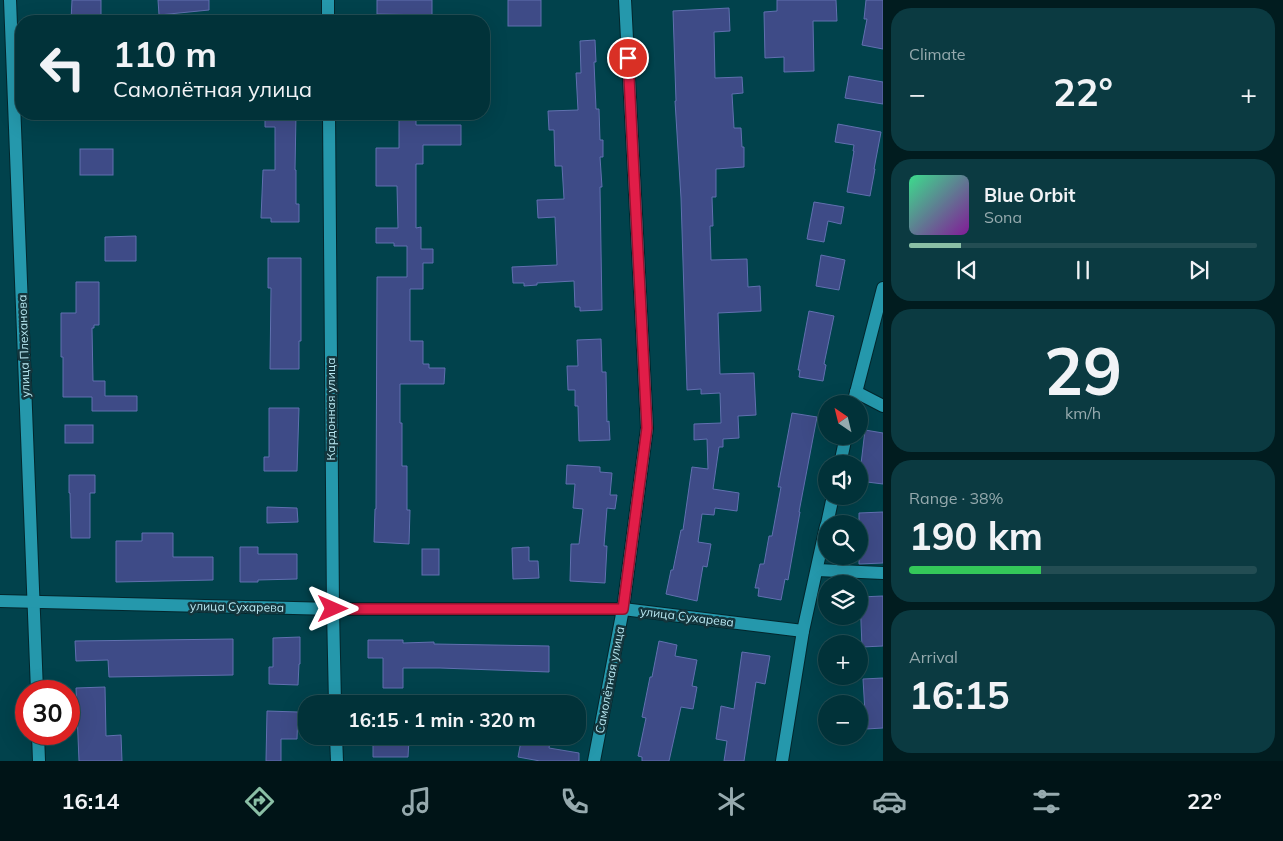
<!DOCTYPE html>
<meta charset="utf-8">
<style>
:root{--surface:#013239;--page:#0b3a41;--text:#f1f3f6;--muted:#96aaae;--line:#234d53;--accent:#8abfa5}
body{margin:0;font-family:Mulish,sans-serif;background:var(--page);color:var(--text);height:100vh;display:flex;flex-direction:column;font-size:19px;white-space:nowrap}
*{box-sizing:border-box;margin:0}
p{font-size:16px;color:var(--muted)}
.icon{flex:none;width:28px;height:28px;fill:none;stroke:currentColor;stroke-width:2;stroke-linecap:round;stroke-linejoin:round}
.map{position:relative;flex:1;overflow:hidden}
.sheet{display:flex;flex-direction:column;gap:8px;padding:8px;background:#011c1f;width:400px}
.sheet>*{flex:none}
.guide{position:absolute;left:15px;top:15px;width:475px;height:105px;border-radius:20px;box-shadow:0 5px 20px #0002,0 0 0 1px var(--line);background:#013239;color:var(--text);overflow:hidden}
.needle{width:32px;rotate:325deg}
.buttons{position:absolute;left:818px;top:395px;display:grid;gap:10px}
.buttons a{display:grid;place-items:center;width:50px;height:50px;border-radius:50%;background:var(--surface);box-shadow:0 5px 20px #0002,0 0 0 1px var(--line);font-size:25px}
.speed{position:absolute;left:15px;top:680px;display:flex;gap:10px;font-size:25px;font-weight:700;text-align:center}
.speed>*{display:grid;place-content:center;width:65px;height:65px;border-radius:50%;background:var(--surface);box-shadow:0 5px 20px #0002,0 0 0 1px var(--line);line-height:1}
.speed .limit{border:8px solid #d22;background:#fff;color:#111}
.pin{position:absolute;display:grid;place-items:center;width:42px;height:42px;color:#fff;margin:-21px;border:2px solid #fff;border-radius:50%;box-shadow:0 1px 5px #0007}
.me{position:absolute;width:55px;margin:-28px;rotate:90deg;stroke-linejoin:round;filter:drop-shadow(0 0 4px #0008)}
.turn{display:flex;align-items:center;gap:18px;height:105px;padding:0 15px;font-size:22px}
.turn .icon{width:65px;height:65px;stroke-width:2.5}
.turn b{display:block;font-size:35px;line-height:42px}
.big{font-size:38px;font-weight:700;line-height:1.1}
.sheet .card{flex:1;display:flex;flex-direction:column;justify-content:center;gap:8px;min-width:0;padding:0 18px;border-radius:20px;background:var(--page)}
.sheet .dial{align-items:center;gap:0}
.dial b{font-size:65px;line-height:1}
.song{display:flex;align-items:center;gap:15px}
.cover{width:60px;height:60px;border-radius:8px;background:linear-gradient(135deg,hsl(150 70% 55%),hsl(290 70% 35%))}
.played{height:5px;border-radius:2px;background:linear-gradient(90deg,var(--accent) 15%,var(--line) 15%)}
.keys{display:flex;justify-content:space-around;direction:ltr}
.heat{display:flex;justify-content:space-between;align-items:center;font-size:28px;direction:ltr}
.charge{height:8px;border-radius:4px;background:linear-gradient(90deg,#34c759 38%,var(--line) 0)}
.trip{position:absolute;left:298px;top:695px;width:288px;height:50px;border-radius:20px;background:var(--surface);box-shadow:0 5px 20px #0002,0 0 0 1px var(--line);font-weight:700;line-height:50px;text-align:center}
.tabs{display:flex;height:80px;justify-content:space-around;align-items:center;background:#001417;color:var(--muted)}
.tabs .icon{width:35px;height:35px}
.tabs .on{color:var(--accent)}
.tabs b{font-size:22px;color:var(--text)}
main{display:flex;flex:1;min-height:0}
.map>svg:first-child{display:block}
</style>
<main>
<div class="map">
<svg width="883" height="761" viewBox="0 0 883 761">
<rect width="100%" height="100%" fill="#01424c"/>
<!-- building -->
<g fill="#3e4b87" stroke="#6070af">
<polygon points="72,0 101,0 101,21 71,21"/>
<polygon points="158,0 209,0 209,10 159,15"/>
<polygon points="377,0 432,0 432,15 377,14"/>
<rect x="508" y="0" width="33" height="26"/>
<polygon points="777,0 836,0 837,21 813,21 814,71 784,72 784,57 765,58 764,12 777,11"/>
<polygon points="866,0 883,0 883,49 862,45 867,19 864,19"/>
<polygon points="729,8 730,31 714,32 715,78 742,77 743,93 732,94 734,128 741,128 742,147 744,147 744,167 716,169 716,197 712,197 713,226 710,226 711,260 747,259 748,287 760,286 761,311 718,313 720,374 754,373 756,415 738,416 739,438 723,439 723,447 719,447 713,489 739,493 737,511 715,508 714,515 702,514 698,542 711,544 707,567 703,566 697,601 666,594 671,570 673,570 681,530 683,530 692,467 708,469 707,439 694,440 694,424 721,423 720,393 701,394 701,389 687,390 681,198 675,101 676,101 673,11"/>
<polygon points="595,40 596,62 594,62 596,109 599,109 600,140 603,140 603,157 600,157 602,187 600,187 602,310 580,311 580,307 575,307 574,281 537,283 537,285 524,286 524,283 513,283 512,267 557,265 555,217 538,218 537,200 564,199 562,166 555,166 554,130 549,130 548,111 578,110 576,73 581,73 580,41"/>
<polygon points="849,76 883,82 883,104 845,98"/>
<polygon points="265,114 296,114 295,170 296,170 296,204 299,204 299,222 271,222 271,218 261,218 263,170 275,170 275,127 265,127"/>
<polygon points="399,114 416,114 416,125 461,125 461,145 423,145 423,164 416,164 416,228 421,227 421,249 433,249 433,263 423,263 423,289 410,289 410,341 423,341 423,364 429,364 429,368 445,368 444,384 400,384 400,423 402,423 402,466 407,466 407,510 410,510 409,544 374,542 375,509 376,509 377,277 407,277 407,246 394,246 394,243 376,243 376,228 398,228 397,186 376,186 376,148 399,148"/>
<polygon points="838,124 881,132 874,169 875,169 870,196 847,192 854,151 853,151 854,145 835,142"/>
<rect x="80" y="149" width="33" height="26"/>
<polygon points="814,202 844,207 841,224 828,221 824,242 807,239"/>
<polygon points="136,236 136,261 105,261 105,237"/>
<polygon points="821,255 845,260 839,290 816,286"/>
<polygon points="268,258 301,258 301,341 299,341 299,369 270,369 271,288 268,288"/>
<polygon points="76,282 99,282 99,325 94,325 94,328 92,328 93,381 105,381 105,396 137,396 137,411 92,411 92,397 63,397 63,357 61,357 61,313 76,313"/>
<polygon points="809,311 834,316 824,364 826,365 823,381 799,377 800,370 798,370"/>
<polygon points="601,339 602,372 606,372 607,422 609,421 610,440 579,441 578,406 575,406 575,390 568,390 567,366 578,366 577,340"/>
<polygon points="269,408 299,408 297,471 264,471 264,457 269,457"/>
<polygon points="792,413 817,417 799,512 800,512 788,580 785,579 781,600 758,596 759,588 755,588 760,564 764,564 769,536 772,536 781,487 778,487"/>
<rect x="65" y="425" width="28" height="18"/>
<polygon points="865,430 883,433 883,484 859,481"/>
<polygon points="567,465 600,467 600,472 612,473 610,495 617,495 615,509 607,508 604,546 607,546 605,583 570,581 571,544 579,544 583,509 573,508 575,484 566,484"/>
<polygon points="69,475 95,475 95,493 90,493 90,538 71,538 70,493 69,493"/>
<polygon points="267,507 297,508 298,522 267,523"/>
<polygon points="883,512 883,563 859,564 859,513"/>
<polygon points="142,533 173,533 173,557 213,557 213,580 116,582 116,541 142,541"/>
<polygon points="240,547 258,547 258,554 297,554 297,579 258,580 258,582 240,582"/>
<polygon points="529,547 529,561 538,561 539,578 513,579 512,548"/>
<rect x="422" y="549" width="17" height="26"/>
<polygon points="883,596 883,646 862,647 860,597"/>
<polygon points="300,637 300,664 299,664 298,685 269,684 269,667 273,667 273,638"/>
<polygon points="233,639 233,675 109,677 108,660 76,661 75,641"/>
<polygon points="368,640 403,640 403,643 434,642 434,644 549,646 549,672 440,668 403,668 403,688 383,688 383,658 368,658"/>
<polygon points="659,641 677,645 675,656 697,660 692,686 697,687 693,709 681,707 669,761 642,761 642,757 638,756 646,718 642,717 650,677 652,677"/>
<polygon points="742,652 770,656 765,684 756,682 744,761 724,761 727,741 716,739 721,706 734,709"/>
<polygon points="883,678 883,728 866,729 863,679"/>
<polygon points="105,687 106,736 121,735 122,761 79,761 76,688"/>
<polygon points="267,711 298,712 297,739 281,739 281,761 266,761"/>
<polygon points="522,736 551,736 549,748 579,753 579,761 540,761 518,757"/>
<polygon points="373,740 409,740 408,757 373,757"/>
</g>
<g fill="none" stroke-linecap="round" stroke-linejoin="round">
<defs>
<g id="minor">
<polyline points="10,0 37,691"/>
<polyline points="328,0 328,21"/>
<polyline points="329,114 333,609 335,704"/>
<polyline points="856,392 883,406"/>
<polyline points="853,404 883,288"/>
<polyline points="840,464 846,436"/>
<polyline points="827,524 833,496"/>
<polyline points="817,570 883,573"/>
<polyline points="0,601 333,609 623,609 803,631"/>
<polyline points="38,734 39,761"/>
<polyline points="336,736 337,761"/>
<polyline points="594,761 623,609 647,428 625,0"/>
<polyline points="782,761 803,631 826,526"/>
</g>
</defs>
<!-- minor casing -->
<use href="#minor" stroke="#03262c" stroke-width="14"/>
<!-- minor -->
<use href="#minor" stroke="#2598ac" stroke-width="12"/>
</g>
<g fill="none" stroke-linecap="round" stroke-linejoin="round">
<defs>
<polyline id="route" points="333,609 623,609 647,428 628,58"/>
</defs>
<!-- route casing -->
<use href="#route" stroke="#92132f" stroke-width="12"/>
<!-- route -->
<use href="#route" stroke="#e11d48" stroke-width="9"/>
</g>
<g text-anchor="middle" stroke-width="5" stroke-linejoin="round" paint-order="stroke">
<!-- street labels -->
<g font-size="12" fill="#b8e7f1" stroke="#14353c">
<text transform="translate(24 346) rotate(-92)" y="4">улица Плеханова</text>
<text transform="translate(331 409) rotate(-90)" y="4">Кардонная улица</text>
<text transform="translate(237 607) rotate(1)" y="4">улица Сухарева</text>
<text transform="translate(687 617) rotate(7)" y="4">улица Сухарева</text>
<text transform="translate(610 680) rotate(-79)" y="4">Самолётная улица</text>
</g>
</g>
</svg>
<div class="buttons">
<a><svg class="needle" viewBox="-14 -14 28 28"><path d="M0-13l5 13h-10z" fill="#e53935"/><path d="M0 13l5-13h-10z" fill="#96aaae"/></svg></a>
<a><svg class="icon" aria-label="sound" viewBox="0 0 24 24"><path d="M4 9h4l5-4v14l-5-4H4zM17 9q2 3 0 6"/></svg></a>
<a><svg class="icon" aria-label="search" viewBox="0 0 24 24"><circle cx="10" cy="10" r="6"/><path d="M15 15l6 6"/></svg></a>
<a><svg class="icon" aria-label="layers" viewBox="0 0 24 24"><path d="M12 4l9 5-9 5-9-5zM3 14l9 5 9-5"/></svg></a>
<a>+</a>
<a>−</a>
</div>
<div class="speed"><div class="limit">30</div></div>
<div class="pin" style="left:628px;top:58px;background:#d93025"><svg class="icon" aria-label="arrive" viewBox="0 0 24 24"><path d="M6 21V4h12l-3 4 3 4H6"/></svg></div>
<svg class="me" style="left:333px;top:609px" viewBox="-20 -20 40 40"><path d="M0-17L14 15 0 8-14 15z" fill="#e11d48" stroke="#fff" stroke-width="4"/></svg>
<div class="trip">16:15 · 1 min · 320 m</div>
<div class="guide">
<div class="turn"><svg class="icon" aria-label="left" viewBox="0 0 24 24"><path d="M17 20v-9H6M10 6l-5 5 5 5"/></svg><div><b>110 m</b>Самолётная улица</div></div>
</div>
</div>
<section class="sheet">
<div class="card"><p>Climate</p>
<div class="heat"><a>−</a><b class="big">22°</b><a>+</a></div>
</div>
<div class="card">
<div class="song"><i class="cover"></i><div><b>Blue Orbit</b><p>Sona</p></div></div>
<div class="played"></div>
<div class="keys"><svg class="icon" aria-label="previous" viewBox="0 0 24 24"><path d="M18 5L8 12l10 7zM5 5v14"/></svg><svg class="icon" aria-label="pause" viewBox="0 0 24 24"><path d="M8 5v14M16 5v14"/></svg><svg class="icon" aria-label="next" viewBox="0 0 24 24"><path d="M6 5l10 7-10 7zM19 5v14"/></svg></div>
</div>
<div class="card dial"><b>29</b><p>km/h</p></div>
<div class="card"><p>Range · 38%</p><b class="big">190 km</b><div class="charge"></div></div>
<div class="card"><p>Arrival</p><b class="big">16:15</b></div>
</section>
</main>
<nav class="tabs">
<b>16:14</b>
<svg class="icon on" aria-label="directions" viewBox="0 0 24 24"><path d="M12 3l9 9-9 9-9-9zM9 14v-3h6M13 9l2 2-2 2"/></svg>
<svg class="icon" aria-label="music" viewBox="0 0 24 24"><path d="M9 18V5l10-2v13"/><circle cx="6" cy="18" r="3"/><circle cx="16" cy="16" r="3"/></svg>
<svg class="icon" aria-label="phone" viewBox="0 0 24 24"><path d="M5 4h4l2 5-3 2q2 4 5 5l2-3 5 2v4C11 20 4 13 5 4z"/></svg>
<svg class="icon" aria-label="climate" viewBox="0 0 24 24"><path d="M12 3v18M4 7l16 10M4 17L20 7"/></svg>
<svg class="icon" aria-label="car" viewBox="0 0 24 24"><path d="M5 17H2v-5l4-1 3-4h7l3 4 3 1v5h-3M9 17h6M6 11h13"/><circle cx="7" cy="17" r="2"/><circle cx="17" cy="17" r="2"/></svg>
<svg class="icon" aria-label="filters" viewBox="0 0 24 24"><path d="M4 7h16M4 17h16"/><circle cx="9" cy="7" r="2"/><circle cx="15" cy="17" r="2"/></svg>
<b>22°</b>
</nav>
